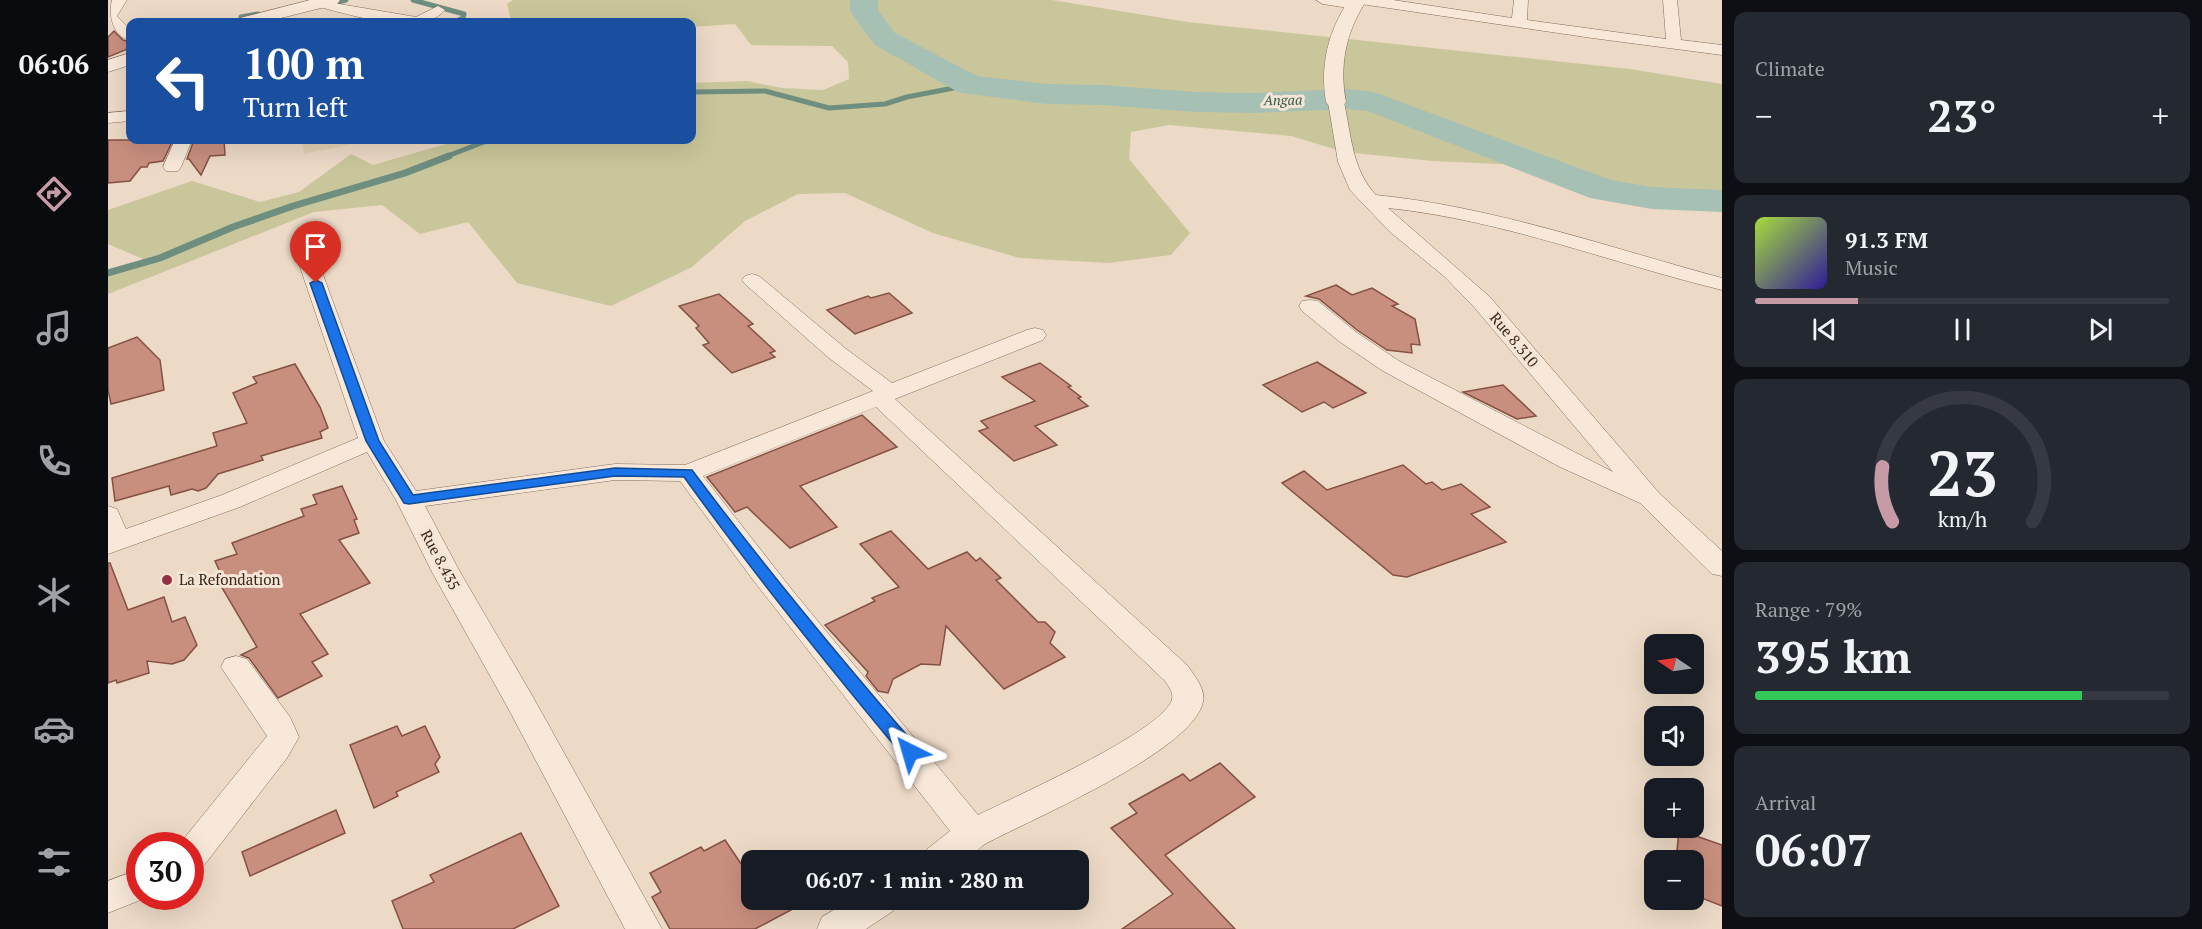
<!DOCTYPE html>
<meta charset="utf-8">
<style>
:root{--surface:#171b24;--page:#242831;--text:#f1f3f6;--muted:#9ea1a6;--line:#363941;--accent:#c69ba5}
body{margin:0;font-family:"PT Serif",serif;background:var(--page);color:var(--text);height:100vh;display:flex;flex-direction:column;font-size:22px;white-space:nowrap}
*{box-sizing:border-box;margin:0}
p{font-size:20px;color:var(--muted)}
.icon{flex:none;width:33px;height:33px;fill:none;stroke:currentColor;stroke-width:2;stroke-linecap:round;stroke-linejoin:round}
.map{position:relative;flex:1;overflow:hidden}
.details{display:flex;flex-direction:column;gap:12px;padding:12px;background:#0d0f14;width:480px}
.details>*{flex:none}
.hud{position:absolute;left:18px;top:18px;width:570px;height:126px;border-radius:12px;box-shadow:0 6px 24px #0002;background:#1a4fa0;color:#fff;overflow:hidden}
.needle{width:39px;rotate:283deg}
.controls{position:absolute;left:1536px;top:634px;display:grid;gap:12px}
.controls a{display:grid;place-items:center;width:60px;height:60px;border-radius:12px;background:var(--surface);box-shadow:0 6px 24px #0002;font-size:30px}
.speed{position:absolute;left:18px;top:832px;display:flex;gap:12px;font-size:30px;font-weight:700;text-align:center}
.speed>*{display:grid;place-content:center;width:78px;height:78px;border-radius:50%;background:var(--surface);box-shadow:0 6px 24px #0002;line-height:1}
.speed .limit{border:9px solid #d22;background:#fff;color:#111}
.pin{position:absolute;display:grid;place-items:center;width:51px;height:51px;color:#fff;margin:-62px -26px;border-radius:50% 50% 50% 0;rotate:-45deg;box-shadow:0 0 6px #0007}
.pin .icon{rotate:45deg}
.me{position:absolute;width:66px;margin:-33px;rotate:320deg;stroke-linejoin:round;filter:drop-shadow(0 0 4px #0008)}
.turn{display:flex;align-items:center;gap:21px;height:126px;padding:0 18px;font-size:27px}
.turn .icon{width:78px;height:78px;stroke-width:2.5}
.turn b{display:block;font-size:42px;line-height:51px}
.big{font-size:45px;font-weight:700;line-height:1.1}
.details .card{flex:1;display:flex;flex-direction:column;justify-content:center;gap:9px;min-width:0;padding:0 21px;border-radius:12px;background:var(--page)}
.details .dial{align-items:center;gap:0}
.dial svg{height:156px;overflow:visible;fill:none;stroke:var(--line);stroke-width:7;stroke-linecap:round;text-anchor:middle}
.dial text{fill:var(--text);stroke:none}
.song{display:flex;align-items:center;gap:18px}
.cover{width:72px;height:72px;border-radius:9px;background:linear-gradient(135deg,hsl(80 70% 55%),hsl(250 70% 35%))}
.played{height:6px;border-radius:3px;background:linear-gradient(90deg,var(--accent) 25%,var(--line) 25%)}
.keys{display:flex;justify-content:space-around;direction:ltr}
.heat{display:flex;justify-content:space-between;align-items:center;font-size:33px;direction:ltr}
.charge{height:9px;border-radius:4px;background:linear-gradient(90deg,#34c759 79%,var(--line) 0)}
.trip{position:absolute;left:633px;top:850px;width:348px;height:60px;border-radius:12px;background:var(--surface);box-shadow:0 6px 24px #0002;font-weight:700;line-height:60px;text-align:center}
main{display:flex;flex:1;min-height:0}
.tab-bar{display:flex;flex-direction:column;width:108px;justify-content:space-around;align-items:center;background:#090b0e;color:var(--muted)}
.tab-bar .icon{width:42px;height:42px}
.tab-bar .on{color:var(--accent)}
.tab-bar b{font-size:27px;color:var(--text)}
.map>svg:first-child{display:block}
</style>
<main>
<nav class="tab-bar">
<b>06:06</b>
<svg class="icon on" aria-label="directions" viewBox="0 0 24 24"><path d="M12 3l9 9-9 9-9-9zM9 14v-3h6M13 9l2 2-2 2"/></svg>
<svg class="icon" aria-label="music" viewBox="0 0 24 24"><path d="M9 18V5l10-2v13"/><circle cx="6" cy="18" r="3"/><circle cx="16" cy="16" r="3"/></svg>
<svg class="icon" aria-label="phone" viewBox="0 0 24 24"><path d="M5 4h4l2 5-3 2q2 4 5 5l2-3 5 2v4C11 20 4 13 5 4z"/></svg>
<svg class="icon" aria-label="climate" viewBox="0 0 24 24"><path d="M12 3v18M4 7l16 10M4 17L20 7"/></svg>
<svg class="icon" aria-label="car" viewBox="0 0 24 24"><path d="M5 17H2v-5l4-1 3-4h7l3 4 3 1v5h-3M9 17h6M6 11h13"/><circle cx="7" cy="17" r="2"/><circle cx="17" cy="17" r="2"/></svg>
<svg class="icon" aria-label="filters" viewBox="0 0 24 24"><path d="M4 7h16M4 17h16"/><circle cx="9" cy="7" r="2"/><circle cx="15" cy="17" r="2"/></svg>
</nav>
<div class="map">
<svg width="1614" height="929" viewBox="0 0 1614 929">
<rect width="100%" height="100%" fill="#ecd9c6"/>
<!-- farmland -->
<polygon fill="#e1d1b4" points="193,140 240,140 240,145 196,154"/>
<!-- green -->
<polygon fill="#cac69b" points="405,0 944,0 1079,22 1522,69 1614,84 1614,201 1523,195 1495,190 1434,166 1325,161 1236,152 1183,136 1061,125 1023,132 1021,159 1082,233 1063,255 1000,263 912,258 825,233 737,193 690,194 637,221 584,267 503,306 409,283 360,222 312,234 274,205 206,212 0,294 0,272 35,259 0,244 0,210 84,181 152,202 191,192 243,154 265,165 338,144 337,140 584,140 584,83 639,81 674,88 715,90 741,79 740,62 724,46 643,45 627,24 584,27 584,22 408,22 403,20 399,4"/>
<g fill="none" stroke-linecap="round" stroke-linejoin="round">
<!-- stream-far1 -->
<g stroke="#6e8e80" stroke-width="5">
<polyline points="305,0 356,14 355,18 346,22"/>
<polyline points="223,4 238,0"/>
<polyline points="133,17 150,14"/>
<polyline points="584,92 657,91 721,108 777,104 799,97 861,85"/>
<polyline points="337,157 381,140"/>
</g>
<!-- stream -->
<polyline stroke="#6e8e80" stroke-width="7" points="0,273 52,258 125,227 185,206 297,173 341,156"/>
<!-- river -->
<polygon fill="#a7c0b4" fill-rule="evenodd" points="742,0 770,0 770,10 787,33 869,76 939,84 994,85 1088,92 1146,93 1240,89 1266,92 1503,180 1544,187 1614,190 1614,212 1544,209 1482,198 1260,111 1240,109 1146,113 1088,112 994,105 939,104 861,94 850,92 767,45 742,11"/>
</g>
<!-- building -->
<g fill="#c88f7e" stroke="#845144" stroke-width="1.5">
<polygon points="6,31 15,40 22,42 22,48 0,57 0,37"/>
<polygon points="0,140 65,140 55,161 41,163 39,167 33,167 22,181 0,183"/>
<polygon points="86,140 116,140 117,155 102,156 93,175 81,159 79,159"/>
<polygon points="1228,285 1244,295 1264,288 1290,304 1284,306 1307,319 1312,345 1303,344 1304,353 1279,350 1249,330 1211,299 1198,296"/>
<polygon points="781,293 804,313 747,334 719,310 760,296 763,298"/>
<polygon points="611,294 645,324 640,326 667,351 662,353 667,357 624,373 595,345 601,343 588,328 591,326 571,306"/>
<polygon points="29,337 52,360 56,390 3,404 0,390 0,348"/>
<polygon points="1209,362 1258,393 1225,408 1216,402 1194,412 1155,385"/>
<polygon points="932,363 963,386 960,387 973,397 970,398 980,406 927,426 949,445 906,461 871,431 880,428 873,421 927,401 894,377"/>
<polygon points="187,364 212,407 220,428 212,432 214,438 153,456 155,460 110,474 98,488 90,491 84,489 63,495 61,486 7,501 4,478 109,446 105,433 139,423 125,393 149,383 145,377"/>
<polygon points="1395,385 1428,416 1409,419 1355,392"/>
<polygon points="754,415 789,447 692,486 729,527 682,548 639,507 627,512 599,477"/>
<polygon points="1295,465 1318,484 1324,482 1334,490 1353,484 1382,507 1363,514 1398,542 1299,577 1285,575 1174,483 1196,471 1219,490"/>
<polygon points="234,486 249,519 246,520 251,533 231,540 262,583 192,614 220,654 204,662 214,676 170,698 141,658 133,655 149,647 107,576 113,574 107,561 129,554 124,543 196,516 193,509 209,504 205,495"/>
<polygon points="783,531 820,569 859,552 868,561 872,558 893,578 888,580 930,622 937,622 947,632 942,643 957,657 896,689 838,626 832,665 813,664 785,679 780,693 770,691 758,676 760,672 717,625 767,601 764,598 791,587 752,544"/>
<polygon points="0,563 2,563 20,610 56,597 64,622 77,617 89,645 76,660 64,664 39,661 41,673 9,683 8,680 0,683"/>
<polygon points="289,726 294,736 317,726 332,757 327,764 331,772 288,792 290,796 266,808 242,745"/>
<polygon points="1112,763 1147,797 1057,855 1127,929 1014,929 1065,894 1003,828 1029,813 1021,804 1075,774 1082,781"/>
<polygon points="228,810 237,833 142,876 134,852"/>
<polygon points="1571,830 1614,845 1614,906 1586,895 1586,861 1568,861"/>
<polygon points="413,833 451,906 405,929 295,929 284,901 326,882 322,875"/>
<polygon points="617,840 644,880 644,900 711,900 699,907 696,903 647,929 562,929 544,897 553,892 542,873 593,847 596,851"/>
</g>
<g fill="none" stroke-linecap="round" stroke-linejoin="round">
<defs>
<g id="minor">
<path d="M4,0H19L9,16L22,29V40C5,37 0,15 4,0Z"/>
<path d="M208,0L308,17L330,6L337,10C314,38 239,14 208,6L206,3Z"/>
<polygon points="1208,0 1285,0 1404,18 1406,0 1420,0 1419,20 1558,39 1555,0 1569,0 1573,40 1614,45 1614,55 1484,38 1253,4 1252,8 1247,9 1215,4"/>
<path d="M1228,97L1236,102C1243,134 1244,170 1268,195C1387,207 1499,247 1614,278V290C1503,263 1395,220 1280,208L1382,297L1552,494L1614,551V576L1604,574L1532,503L1452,467L1275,371L1232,342L1194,311L1191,306L1194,301L1202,300L1210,301L1248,332L1291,361L1505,472L1366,307L1337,277L1282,232L1242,190L1230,162L1220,102Z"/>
<polygon points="22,111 22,121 0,123 0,113"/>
<polygon points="67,140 84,140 73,167 70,171 58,171 55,167"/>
<path d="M200,255L207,257L210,261L276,441L308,491L507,464L577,465L765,391L721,358L637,284L634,280L637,276L644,274L651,276L737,348L784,383L919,330L927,328L935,330L938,335L935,340L787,399L1079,665C1086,675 1098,689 1095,702C1085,751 924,819 879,843C871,847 863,859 854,861C841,864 825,861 812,861L818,850L842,831L645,580L572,481L507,480L317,506L352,572L425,697L554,929H517L400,708L324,572L288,500L259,452L132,507L0,554V506L9,509L18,529L114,495L250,438L190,261L193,257ZM768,407L1057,681C1061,687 1067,694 1063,702C1048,734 906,797 870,815L685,591L595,476Z"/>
<polygon points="128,656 139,659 182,717 191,737 179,758 94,868 82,872 82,846 70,846 159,736 113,667 117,659"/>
<polygon points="32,869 32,897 40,897 0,913 0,881"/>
<polygon points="742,900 790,900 785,911 758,929 709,929 714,917"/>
</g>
<g id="tertiary">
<polygon points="202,0 232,0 229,4 157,22 129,22 132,18"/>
<path d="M1241,0H1259C1238,31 1231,65 1238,102L1235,106L1228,108L1221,106L1218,102C1212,65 1220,31 1241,0Z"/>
<polygon points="22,53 22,65 0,72 0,60"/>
</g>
</defs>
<!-- minor casing -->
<use href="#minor" stroke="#866b5d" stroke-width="1"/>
<!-- tertiary casing -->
<use href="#tertiary" stroke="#866b5d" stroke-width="1"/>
<!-- minor -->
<use href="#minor" fill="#f7e8d9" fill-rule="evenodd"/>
<!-- tertiary -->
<use href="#tertiary" fill="#f7e8d9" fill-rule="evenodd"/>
</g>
<!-- route -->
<path fill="#1a73e8" stroke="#114b97" stroke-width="1.5" d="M208,280L214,283L271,441L305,495L507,468L584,470C655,565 731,657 809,747L811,752L809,757L802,759L796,757C720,666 645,573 576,477L507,476L301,504L296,503L258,441L202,283Z"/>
<!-- markers -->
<circle fill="#923043" stroke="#f4e5d5" stroke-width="2" cx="59" cy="580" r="6"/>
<g text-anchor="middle" stroke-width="6" stroke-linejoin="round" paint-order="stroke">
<!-- far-water labels -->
<g font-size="14" font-style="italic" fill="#30564c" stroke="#f4e5d5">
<text transform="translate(1175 100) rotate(-1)" y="5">Angaa</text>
</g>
<!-- street labels -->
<g font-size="15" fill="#372720" stroke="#f4e5d5">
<text transform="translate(1406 340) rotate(50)" y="5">Rue 8.310</text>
<text transform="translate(332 560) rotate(62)" y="5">Rue 8.435</text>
</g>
<!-- poi labels -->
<g font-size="15" fill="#372720" stroke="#f4e5d5" text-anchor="start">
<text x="71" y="585">La Refondation</text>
</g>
</g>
</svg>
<div class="controls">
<a><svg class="needle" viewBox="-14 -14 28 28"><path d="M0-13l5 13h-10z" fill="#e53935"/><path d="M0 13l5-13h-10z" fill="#9ea1a6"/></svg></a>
<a><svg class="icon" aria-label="sound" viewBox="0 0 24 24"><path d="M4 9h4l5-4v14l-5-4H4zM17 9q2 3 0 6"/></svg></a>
<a>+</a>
<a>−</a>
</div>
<div class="speed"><div class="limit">30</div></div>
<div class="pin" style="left:208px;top:283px;background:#d93025"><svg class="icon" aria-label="arrive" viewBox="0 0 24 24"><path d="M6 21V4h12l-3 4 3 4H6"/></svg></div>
<svg class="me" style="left:802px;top:752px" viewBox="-20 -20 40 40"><path d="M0-17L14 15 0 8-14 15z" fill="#1a73e8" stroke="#fff" stroke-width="4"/></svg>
<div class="trip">06:07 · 1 min · 280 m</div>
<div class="hud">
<div class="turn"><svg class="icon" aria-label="left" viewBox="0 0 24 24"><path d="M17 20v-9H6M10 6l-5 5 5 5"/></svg><div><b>100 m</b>Turn left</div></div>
</div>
</div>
<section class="details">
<div class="card"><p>Climate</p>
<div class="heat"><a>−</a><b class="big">23°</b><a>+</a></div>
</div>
<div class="card">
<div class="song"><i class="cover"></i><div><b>91.3 FM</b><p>Music</p></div></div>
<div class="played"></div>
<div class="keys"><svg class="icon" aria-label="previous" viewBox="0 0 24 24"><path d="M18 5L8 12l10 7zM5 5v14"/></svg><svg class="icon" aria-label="pause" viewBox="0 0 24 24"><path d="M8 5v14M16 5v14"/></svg><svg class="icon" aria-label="next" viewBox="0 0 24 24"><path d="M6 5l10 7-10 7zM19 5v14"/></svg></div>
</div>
<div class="card dial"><svg viewBox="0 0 100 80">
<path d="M14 69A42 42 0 1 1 86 69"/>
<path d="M14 69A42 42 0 0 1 9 41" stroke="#c69ba5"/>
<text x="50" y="56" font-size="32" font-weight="700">23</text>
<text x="50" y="72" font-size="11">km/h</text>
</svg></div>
<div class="card"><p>Range · 79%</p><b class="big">395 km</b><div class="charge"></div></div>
<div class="card"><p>Arrival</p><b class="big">06:07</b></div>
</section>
</main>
